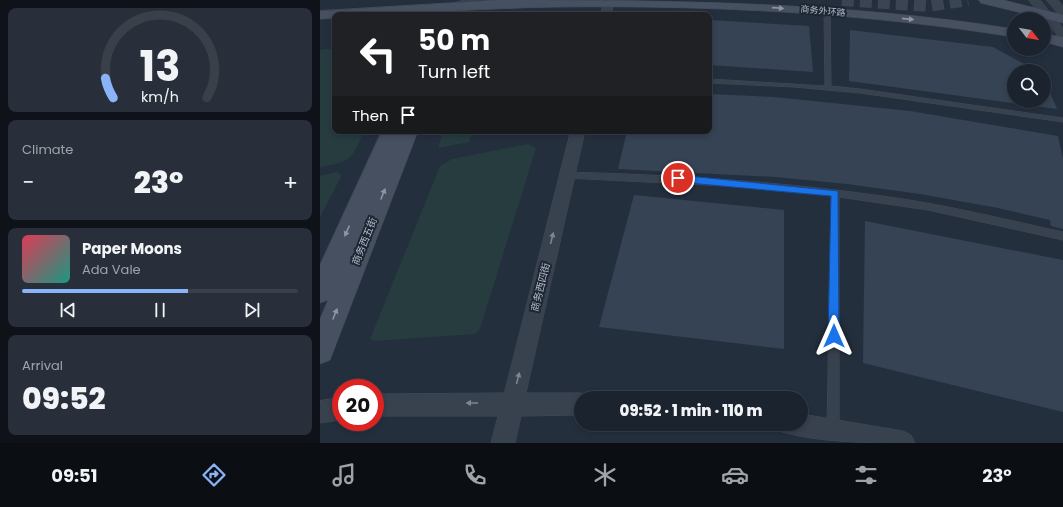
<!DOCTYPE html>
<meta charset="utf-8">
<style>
:root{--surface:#1b232e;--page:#282f3a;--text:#f1f3f6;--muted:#a0a4aa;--line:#39404a;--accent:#8ab4f8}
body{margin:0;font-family:Poppins,"Noto Sans SC",sans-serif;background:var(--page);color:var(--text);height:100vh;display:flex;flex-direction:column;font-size:15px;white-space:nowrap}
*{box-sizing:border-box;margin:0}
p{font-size:13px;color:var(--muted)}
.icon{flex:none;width:22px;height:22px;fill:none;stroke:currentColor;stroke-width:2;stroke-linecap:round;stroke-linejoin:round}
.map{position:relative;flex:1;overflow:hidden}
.sheet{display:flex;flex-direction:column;gap:8px;padding:8px;background:#0f1319;width:320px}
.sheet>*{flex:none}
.banner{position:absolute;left:12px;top:12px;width:380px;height:122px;border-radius:8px;box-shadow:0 2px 6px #0003,0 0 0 1px var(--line);background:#202124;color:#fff;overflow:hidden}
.needle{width:26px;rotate:121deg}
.buttons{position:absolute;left:687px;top:12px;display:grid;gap:8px}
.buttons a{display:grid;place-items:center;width:44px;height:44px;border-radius:50%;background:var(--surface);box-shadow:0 2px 6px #0003,0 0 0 1px var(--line);font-size:20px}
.speed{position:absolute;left:12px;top:379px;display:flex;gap:8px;font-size:20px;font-weight:700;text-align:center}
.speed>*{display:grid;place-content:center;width:52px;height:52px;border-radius:50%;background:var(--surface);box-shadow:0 2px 6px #0003,0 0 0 1px var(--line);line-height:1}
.speed .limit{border:6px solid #d22;background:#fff;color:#111}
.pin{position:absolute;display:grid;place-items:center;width:34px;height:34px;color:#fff;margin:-17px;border:2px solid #fff;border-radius:50%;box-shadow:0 1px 4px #0007}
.me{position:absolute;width:44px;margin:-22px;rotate:0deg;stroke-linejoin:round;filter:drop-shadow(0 0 3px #0008)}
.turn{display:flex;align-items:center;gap:14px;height:84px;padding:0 20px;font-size:18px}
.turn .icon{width:52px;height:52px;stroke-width:2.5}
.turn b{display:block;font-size:28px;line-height:34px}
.then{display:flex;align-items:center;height:38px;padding:0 20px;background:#0003;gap:8px;font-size:15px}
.big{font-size:30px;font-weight:800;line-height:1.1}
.sheet .card{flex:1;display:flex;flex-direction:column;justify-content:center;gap:6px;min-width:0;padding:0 14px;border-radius:8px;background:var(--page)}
.sheet .dial{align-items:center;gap:0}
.dial svg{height:104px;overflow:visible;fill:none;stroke:var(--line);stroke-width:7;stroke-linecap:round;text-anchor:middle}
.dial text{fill:var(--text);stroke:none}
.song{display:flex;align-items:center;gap:12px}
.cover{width:48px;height:48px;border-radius:6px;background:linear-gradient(135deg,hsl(350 70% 55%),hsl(170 70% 35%))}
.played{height:4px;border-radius:2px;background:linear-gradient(90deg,var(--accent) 60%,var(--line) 60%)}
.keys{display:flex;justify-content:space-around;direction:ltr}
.heat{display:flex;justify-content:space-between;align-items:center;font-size:22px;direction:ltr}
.trip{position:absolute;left:254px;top:391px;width:234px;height:40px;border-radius:20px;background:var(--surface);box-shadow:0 2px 6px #0003,0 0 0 1px var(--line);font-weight:800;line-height:40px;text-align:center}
.menu{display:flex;height:64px;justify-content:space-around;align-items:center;background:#0b0e12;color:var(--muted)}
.menu .icon{width:28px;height:28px}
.menu .on{color:var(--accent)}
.menu b{font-size:18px;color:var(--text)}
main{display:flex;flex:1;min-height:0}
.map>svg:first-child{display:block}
</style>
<main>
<section class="sheet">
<div class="card dial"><svg viewBox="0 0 100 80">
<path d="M14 69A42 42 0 1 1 86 69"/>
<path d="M14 69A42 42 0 0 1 8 54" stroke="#8ab4f8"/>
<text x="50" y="56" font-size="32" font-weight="700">13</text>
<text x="50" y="72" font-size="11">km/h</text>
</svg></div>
<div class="card"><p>Climate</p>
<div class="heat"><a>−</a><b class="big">23°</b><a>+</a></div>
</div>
<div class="card">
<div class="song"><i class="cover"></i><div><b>Paper Moons</b><p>Ada Vale</p></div></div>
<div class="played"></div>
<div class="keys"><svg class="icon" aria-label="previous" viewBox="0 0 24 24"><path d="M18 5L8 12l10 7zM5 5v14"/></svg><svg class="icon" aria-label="pause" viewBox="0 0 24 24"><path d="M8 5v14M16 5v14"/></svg><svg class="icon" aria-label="next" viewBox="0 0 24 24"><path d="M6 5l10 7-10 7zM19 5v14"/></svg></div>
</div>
<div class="card"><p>Arrival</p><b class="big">09:52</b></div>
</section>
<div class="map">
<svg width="743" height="443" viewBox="0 0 743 443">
<rect width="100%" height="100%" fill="#242f3e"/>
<!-- green -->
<g fill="#263c3f">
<path d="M15,48V131H44C31,160 33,161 0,167V50Z"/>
<polygon points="123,131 152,131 149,142 118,148"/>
<polygon points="208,144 216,148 160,329 155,334 55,341 50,339 120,166 132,159"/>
<polygon points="17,172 21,175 21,177 0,217 0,176"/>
</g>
<!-- building -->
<g fill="#364354">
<polygon points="389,20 489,26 493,72 389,65"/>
<polygon points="530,30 673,47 717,71 694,71 694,101 724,101 724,78 737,109 529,81"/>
<polygon points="389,94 454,97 590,111 738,136 743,159 743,229 731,226 730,220 678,208 600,194 527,184 455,177 298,169 307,131 389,131"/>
<polygon points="314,195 464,210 464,349 279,327"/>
<polygon points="545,221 743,260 743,412 543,363"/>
</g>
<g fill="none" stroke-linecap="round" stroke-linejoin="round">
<!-- street-tunnel -->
<polyline stroke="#3a4453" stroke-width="12" stroke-dasharray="12 6" stroke-linecap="butt" points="522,0 608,6 648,0"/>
<defs>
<g id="lane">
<polygon points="507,9 510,11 511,86 540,89 743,118 743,122 540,93 474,87 389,83 389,79 505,86 504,11"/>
<path d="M247,172C352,175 457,181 562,196C623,204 683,219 743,232V240L608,210L519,197V431L517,435L513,437L509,435L507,431L511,196L405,186L247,178L243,175Z"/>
</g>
<g id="street">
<polygon points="146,0 167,0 166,2 141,7 136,4 137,2"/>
<polygon points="284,0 294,1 291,15 281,15"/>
<polygon points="709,0 720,0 743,28 743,38 739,37"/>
<polygon points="727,0 738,0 743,6 743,16 739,15"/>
<polygon points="251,131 265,131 206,393 261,393 270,398 261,398 261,415 201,416 195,443 171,443 178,416 55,416 55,394 184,393"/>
<polygon points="21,398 21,420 0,423 0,401"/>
<path d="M481,414L583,431L591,435L595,443C553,443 501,443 462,432L458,424H481Z"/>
</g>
<g id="secondary">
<path d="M179,0C351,0 524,2 694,29V37C543,13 390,5 237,7C163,8 89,15 15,15V18L0,19V11Z"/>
<polygon points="659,0 683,0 743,15 743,23 661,3"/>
<polygon points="724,34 743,37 743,47 724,42"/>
<polygon points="62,131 98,131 10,360 0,364 0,319 8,300 0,303 0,265"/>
</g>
</defs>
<!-- lane casing -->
<use href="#lane" stroke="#414a57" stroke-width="1"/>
<!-- street casing -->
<use href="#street" stroke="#414a57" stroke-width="1"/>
<!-- secondary casing -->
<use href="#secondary" stroke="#414a57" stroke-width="1"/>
<!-- lane -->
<use href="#lane" fill="#38414e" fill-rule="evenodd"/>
<!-- street -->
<use href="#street" fill="#38414e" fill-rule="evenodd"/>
<!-- secondary -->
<use href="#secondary" fill="#465061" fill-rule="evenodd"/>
</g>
<!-- one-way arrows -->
<defs><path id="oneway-solid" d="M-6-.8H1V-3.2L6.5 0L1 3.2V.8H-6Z"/></defs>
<g fill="#8e96a5">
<use href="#oneway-solid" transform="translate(458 8) rotate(4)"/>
<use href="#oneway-solid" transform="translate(588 19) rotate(6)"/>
<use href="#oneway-solid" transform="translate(63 194) rotate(-68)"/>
<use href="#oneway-solid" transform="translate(27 231) rotate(114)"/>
<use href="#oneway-solid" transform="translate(15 314) rotate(-68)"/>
</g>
<g fill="#7c8592">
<use href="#oneway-solid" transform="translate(232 238) rotate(-76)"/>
<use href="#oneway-solid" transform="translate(198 378) rotate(-76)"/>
<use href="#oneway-solid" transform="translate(152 403) rotate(180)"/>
</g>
<!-- route -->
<polygon fill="#1a73e8" stroke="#114b97" points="358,175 518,191 519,336 518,339 514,341 510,339 508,336 511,196 358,182 354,178"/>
<g text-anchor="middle" stroke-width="4" stroke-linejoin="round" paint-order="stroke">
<!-- far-street labels -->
<g font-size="9" fill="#b4bcc9" stroke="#1d2633">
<text transform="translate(503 11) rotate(5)" y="3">商务外环路</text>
</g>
<!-- street labels -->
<g font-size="10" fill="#b4bcc9" stroke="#1d2633">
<text transform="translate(44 241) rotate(-68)" y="4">商务西五街</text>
<text transform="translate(220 287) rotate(-76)" y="4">商务西四街</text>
</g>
</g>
</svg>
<div class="buttons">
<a><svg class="needle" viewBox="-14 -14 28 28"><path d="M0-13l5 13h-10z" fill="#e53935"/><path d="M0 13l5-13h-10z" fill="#a0a4aa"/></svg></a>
<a><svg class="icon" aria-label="search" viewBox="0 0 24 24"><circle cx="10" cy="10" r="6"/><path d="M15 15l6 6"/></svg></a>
</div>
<div class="speed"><div class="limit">20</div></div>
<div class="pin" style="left:358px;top:178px;background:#d93025"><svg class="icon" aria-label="arrive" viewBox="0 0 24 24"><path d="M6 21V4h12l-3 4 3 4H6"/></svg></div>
<svg class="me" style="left:514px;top:336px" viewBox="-20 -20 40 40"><path d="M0-17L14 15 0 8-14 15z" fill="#1a73e8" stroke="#fff" stroke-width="4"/></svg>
<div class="trip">09:52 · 1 min · 110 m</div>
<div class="banner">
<div class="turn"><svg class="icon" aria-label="left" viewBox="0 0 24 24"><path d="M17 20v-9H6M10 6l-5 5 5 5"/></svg><div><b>50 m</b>Turn left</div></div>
<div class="then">Then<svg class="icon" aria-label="arrive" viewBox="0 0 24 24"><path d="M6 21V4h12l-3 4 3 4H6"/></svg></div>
</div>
</div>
</main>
<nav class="menu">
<b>09:51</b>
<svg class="icon on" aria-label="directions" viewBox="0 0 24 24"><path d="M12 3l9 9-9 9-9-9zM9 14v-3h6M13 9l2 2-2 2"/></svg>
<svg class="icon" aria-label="music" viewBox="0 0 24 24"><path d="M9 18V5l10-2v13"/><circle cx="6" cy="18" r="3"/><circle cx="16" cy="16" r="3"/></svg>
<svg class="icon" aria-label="phone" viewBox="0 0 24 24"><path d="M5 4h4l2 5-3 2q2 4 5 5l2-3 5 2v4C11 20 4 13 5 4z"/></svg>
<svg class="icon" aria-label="climate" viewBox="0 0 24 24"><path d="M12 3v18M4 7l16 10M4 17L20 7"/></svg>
<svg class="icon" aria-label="car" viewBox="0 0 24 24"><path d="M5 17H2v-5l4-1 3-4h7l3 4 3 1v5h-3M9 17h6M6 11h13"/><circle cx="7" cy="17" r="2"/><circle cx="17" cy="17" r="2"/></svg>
<svg class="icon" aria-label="filters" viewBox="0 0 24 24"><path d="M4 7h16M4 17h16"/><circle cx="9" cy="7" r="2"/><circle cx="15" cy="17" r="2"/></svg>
<b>23°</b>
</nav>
